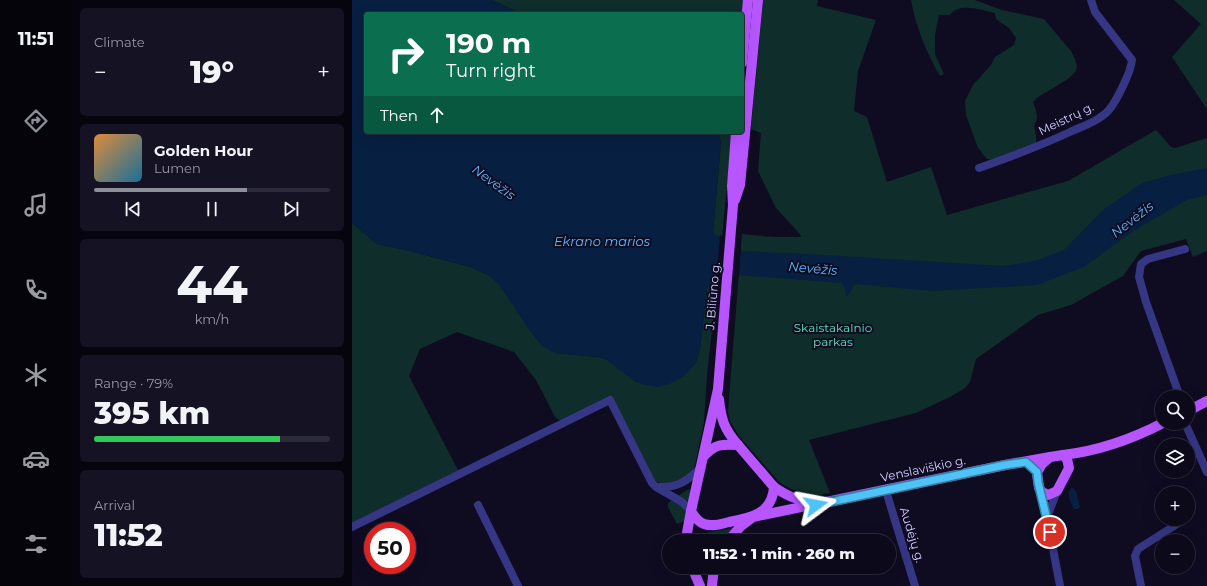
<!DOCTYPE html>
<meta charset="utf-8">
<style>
:root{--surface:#0b091a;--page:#141223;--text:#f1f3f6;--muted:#9a9aa2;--line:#2b2a39;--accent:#8c9099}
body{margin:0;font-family:Montserrat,sans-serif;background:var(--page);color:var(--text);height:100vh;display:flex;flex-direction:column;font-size:15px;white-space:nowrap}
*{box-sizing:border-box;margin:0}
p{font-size:13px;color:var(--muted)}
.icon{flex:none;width:22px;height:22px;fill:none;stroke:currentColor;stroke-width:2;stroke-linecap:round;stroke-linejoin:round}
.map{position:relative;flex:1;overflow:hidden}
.details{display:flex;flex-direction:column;gap:8px;padding:8px;background:#06050e;width:280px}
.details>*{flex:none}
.banner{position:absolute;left:12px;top:12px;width:380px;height:122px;border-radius:4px;box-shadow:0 4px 16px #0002,0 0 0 1px var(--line);background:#0b6e4f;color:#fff;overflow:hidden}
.tools{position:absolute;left:803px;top:390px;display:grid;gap:8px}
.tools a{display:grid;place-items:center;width:40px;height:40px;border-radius:50%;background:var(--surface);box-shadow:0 4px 16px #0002,0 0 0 1px var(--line);font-size:20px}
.speed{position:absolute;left:12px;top:522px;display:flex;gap:8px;font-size:20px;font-weight:700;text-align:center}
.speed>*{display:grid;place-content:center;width:52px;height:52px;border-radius:50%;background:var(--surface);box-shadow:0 4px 16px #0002,0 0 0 1px var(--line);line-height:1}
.speed .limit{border:6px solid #d22;background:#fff;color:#111}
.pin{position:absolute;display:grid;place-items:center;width:34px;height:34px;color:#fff;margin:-17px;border:2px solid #fff;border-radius:50%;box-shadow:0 1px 4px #0007}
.me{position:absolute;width:44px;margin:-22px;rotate:77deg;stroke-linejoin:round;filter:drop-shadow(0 0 3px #0008)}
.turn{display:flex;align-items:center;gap:14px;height:84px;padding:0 16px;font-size:18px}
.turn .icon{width:52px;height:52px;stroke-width:2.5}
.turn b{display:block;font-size:28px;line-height:34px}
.then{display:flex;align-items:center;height:38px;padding:0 16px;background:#0003;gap:8px;font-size:15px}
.big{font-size:30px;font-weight:800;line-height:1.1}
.details .tile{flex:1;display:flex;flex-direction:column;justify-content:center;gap:6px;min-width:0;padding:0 14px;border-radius:6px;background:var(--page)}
.details .dial{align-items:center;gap:0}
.dial b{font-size:52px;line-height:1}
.song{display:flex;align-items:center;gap:12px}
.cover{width:48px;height:48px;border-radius:6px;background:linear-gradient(135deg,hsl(30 70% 55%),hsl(200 70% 35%))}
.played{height:4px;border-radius:2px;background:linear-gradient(90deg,var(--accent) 65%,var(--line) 65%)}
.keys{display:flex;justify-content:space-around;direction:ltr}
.heat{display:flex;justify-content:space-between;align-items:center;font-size:22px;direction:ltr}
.charge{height:6px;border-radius:3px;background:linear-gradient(90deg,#34c759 79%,var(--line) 0)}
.trip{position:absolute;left:310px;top:534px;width:234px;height:40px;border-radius:20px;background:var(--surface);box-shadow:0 4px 16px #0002,0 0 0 1px var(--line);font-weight:800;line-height:40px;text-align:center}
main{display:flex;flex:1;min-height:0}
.tabs{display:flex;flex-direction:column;width:72px;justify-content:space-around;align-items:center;background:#04040a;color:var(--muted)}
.tabs .icon{width:28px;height:28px}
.tabs .on{color:var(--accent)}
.tabs b{font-size:18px;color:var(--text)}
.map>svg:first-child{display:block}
</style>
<main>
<nav class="tabs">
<b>11:51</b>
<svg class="icon on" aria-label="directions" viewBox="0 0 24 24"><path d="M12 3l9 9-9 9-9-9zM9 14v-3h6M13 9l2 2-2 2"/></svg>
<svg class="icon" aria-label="music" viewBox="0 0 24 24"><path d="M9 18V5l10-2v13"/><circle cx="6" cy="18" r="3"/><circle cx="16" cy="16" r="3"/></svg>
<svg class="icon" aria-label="phone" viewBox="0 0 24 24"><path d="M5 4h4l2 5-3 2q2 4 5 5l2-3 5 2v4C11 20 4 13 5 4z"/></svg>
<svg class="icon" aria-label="climate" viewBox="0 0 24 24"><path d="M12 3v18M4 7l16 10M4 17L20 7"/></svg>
<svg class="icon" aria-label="car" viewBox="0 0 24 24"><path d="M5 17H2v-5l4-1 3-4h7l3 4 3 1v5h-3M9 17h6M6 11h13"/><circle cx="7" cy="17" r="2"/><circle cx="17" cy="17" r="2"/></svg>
<svg class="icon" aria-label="filters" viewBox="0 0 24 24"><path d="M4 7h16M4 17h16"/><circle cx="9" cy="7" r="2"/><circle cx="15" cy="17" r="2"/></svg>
</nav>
<section class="details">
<div class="tile"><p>Climate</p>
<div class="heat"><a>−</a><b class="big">19°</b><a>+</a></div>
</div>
<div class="tile">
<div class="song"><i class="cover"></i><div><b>Golden Hour</b><p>Lumen</p></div></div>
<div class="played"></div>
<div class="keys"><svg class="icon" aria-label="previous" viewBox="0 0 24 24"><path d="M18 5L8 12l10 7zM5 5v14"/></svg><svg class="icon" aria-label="pause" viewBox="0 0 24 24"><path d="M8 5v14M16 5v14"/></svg><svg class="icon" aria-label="next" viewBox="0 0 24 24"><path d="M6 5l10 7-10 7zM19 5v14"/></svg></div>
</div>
<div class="tile dial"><b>44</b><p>km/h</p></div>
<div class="tile"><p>Range · 79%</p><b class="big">395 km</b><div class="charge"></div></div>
<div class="tile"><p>Arrival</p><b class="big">11:52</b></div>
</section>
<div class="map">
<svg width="855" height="586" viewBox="0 0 855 586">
<rect width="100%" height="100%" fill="#0f0c22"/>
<!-- green -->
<g fill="#0f2d2a">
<polygon points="140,0 392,0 390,14 165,14 163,11"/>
<polygon points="411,0 466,0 465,6 524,20 506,71 502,111 515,117 535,182 579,167 595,215 716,181 804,130 819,147 823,148 855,138 855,251 841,257 834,239 789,251 771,276 719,305 686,315 624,359 618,382 613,388 598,397 564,413 457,440 478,493 465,496 458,495 439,489 427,482 387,436 378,421 376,412 390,234 422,237 449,237 448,234 424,208 406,171 409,133 399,129"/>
<path d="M559,0H623L650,10L692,19L719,51L723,59L725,67L723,72L716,79L686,97L681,102L684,110L685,118L682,126L684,135V144L643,160L635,159L626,148L614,115L613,101L621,85L639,65L643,57L662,45L664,38L657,28L644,19L643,13C629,10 608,2 598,15H587L583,35V54L592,74L588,76C574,52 564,27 559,0Z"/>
<polygon points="822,0 855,0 855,109 820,57 849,24"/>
<polygon points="366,132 380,132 370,238 363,235 361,232 369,143"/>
<path d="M0,223L25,244L54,250L119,267L138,276L147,284L179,332L191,346L203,353L246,357L254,359L283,381L295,385L337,371L344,362L348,349L355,288L357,285L365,283L355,376L352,422L343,466C335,481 319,488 303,481L259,396L209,421L203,417L184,380L162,352L105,332L68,349L57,376L108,474L0,527Z"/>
<polygon points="339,489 333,521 325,524 316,507 316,503 335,490"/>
<polygon points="381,528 370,541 340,541 340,537 343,535"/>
</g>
<!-- water -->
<g fill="#071f41">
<polygon points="0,0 140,0 163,11 165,14 14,14 14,132 366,132 369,143 361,232 363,235 390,251 455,254 651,266 683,261 712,250 751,210 790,183 819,175 855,168 855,195 835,200 781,231 732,267 685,285 580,291 503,284 495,297 494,296 493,288 490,283 387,275 360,284 355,288 348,349 344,362 337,371 329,378 317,384 306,387 294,385 283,381 254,359 246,357 203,353 191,346 179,332 147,284 138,276 119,267 54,250 25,244 0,223"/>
<path d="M720,487L724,491L728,507L726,509H722C718,502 714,493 720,487Z"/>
</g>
<!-- pier -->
<polygon fill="#0f0c22" points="368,235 389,248 387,277 364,285"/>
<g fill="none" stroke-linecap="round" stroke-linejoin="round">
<!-- minor -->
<g stroke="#353684" stroke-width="8">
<path d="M627,168C658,157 688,146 718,132C731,126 747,121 757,110C765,100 779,72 780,60L743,12L739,0"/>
<polyline points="828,397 794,302 787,277 789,264 796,259 833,249"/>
<polyline points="833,423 855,472"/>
<path d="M307,487C326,488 337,480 349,467"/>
<polyline points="687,488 695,517 708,586"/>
<polyline points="534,491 563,586"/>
<polyline points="126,505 166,586"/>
<polyline points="695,517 705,491"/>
<polyline points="0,527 258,400 300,483 304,487 330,502 339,511"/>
<polyline points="789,586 783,556 786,549 833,519"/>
</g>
<!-- major -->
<g stroke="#b755ff" stroke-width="10">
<polyline points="390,63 396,0"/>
<polyline points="383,200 388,185 406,0"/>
<path d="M367,399C369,419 372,429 386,445"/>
<polyline points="836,411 855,401"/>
<polygon points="711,455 715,459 717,468 705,491 696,495 690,492 687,488 685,472 690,464 698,457"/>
<path d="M711,455C746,451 780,439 811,423"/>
<path d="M351,457C363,444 369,444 386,445L422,487C420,514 399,518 377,522C369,524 360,527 352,524C346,522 342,516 339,511L366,389L381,205L380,186L384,132"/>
<path d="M422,487C438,498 446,500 465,502"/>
<polyline points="336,541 335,533 339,511"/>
<polyline points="376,541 389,526 401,517 653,465 698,457"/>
<polyline points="340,567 348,586"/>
<polyline points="360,586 362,567"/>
</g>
</g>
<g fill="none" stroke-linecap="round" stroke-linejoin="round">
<defs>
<polyline id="route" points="464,505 653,465 674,462 685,472 686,482 698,532"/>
</defs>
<!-- route casing -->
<use href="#route" stroke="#337fa1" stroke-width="10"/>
<!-- route -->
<use href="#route" stroke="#4fc3f7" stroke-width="7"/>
</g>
<g text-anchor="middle" stroke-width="4" stroke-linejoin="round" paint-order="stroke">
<!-- street labels -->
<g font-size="12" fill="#d1ceff" stroke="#0f0c22">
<text transform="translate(714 119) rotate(-26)" y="4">Meistrų g.</text>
<text transform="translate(361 296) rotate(-85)" y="4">J. Biliūno g.</text>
<text transform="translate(571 469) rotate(-12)" y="4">Venslaviškio g.</text>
<text transform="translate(560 535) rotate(73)" y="4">Audėjų g.</text>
</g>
<!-- park labels -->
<g font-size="12" fill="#54e5ba" stroke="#0f0c22">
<text x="481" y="332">Skaistakalnio<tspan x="481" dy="14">parkas</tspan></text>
</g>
<!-- water labels -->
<g font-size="13" font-style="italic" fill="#5cbbff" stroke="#0f0c22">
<text transform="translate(142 182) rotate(36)" y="5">Nevėžis</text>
<text transform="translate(780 219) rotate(-38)" y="5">Nevėžis</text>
<text x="250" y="246">Ekrano marios</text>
<text transform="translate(461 268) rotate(5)" y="5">Nevėžis</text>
</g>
</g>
</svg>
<div class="tools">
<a><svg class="icon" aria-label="search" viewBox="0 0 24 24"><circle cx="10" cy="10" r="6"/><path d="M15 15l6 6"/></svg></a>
<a><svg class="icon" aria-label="layers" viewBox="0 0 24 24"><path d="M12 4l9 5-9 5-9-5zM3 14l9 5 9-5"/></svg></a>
<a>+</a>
<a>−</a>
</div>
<div class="speed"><div class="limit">50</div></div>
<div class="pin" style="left:698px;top:532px;background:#d93025"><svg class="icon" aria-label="arrive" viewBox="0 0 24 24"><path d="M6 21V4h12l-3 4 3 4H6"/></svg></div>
<svg class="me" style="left:464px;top:505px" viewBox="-20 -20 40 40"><path d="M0-17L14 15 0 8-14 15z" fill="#4fc3f7" stroke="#fff" stroke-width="4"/></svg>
<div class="trip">11:52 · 1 min · 260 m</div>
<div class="banner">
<div class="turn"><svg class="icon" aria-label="right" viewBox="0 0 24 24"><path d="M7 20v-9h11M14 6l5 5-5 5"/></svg><div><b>190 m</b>Turn right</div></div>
<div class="then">Then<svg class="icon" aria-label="ahead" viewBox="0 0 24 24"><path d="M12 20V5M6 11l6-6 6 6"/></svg></div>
</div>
</div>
</main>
